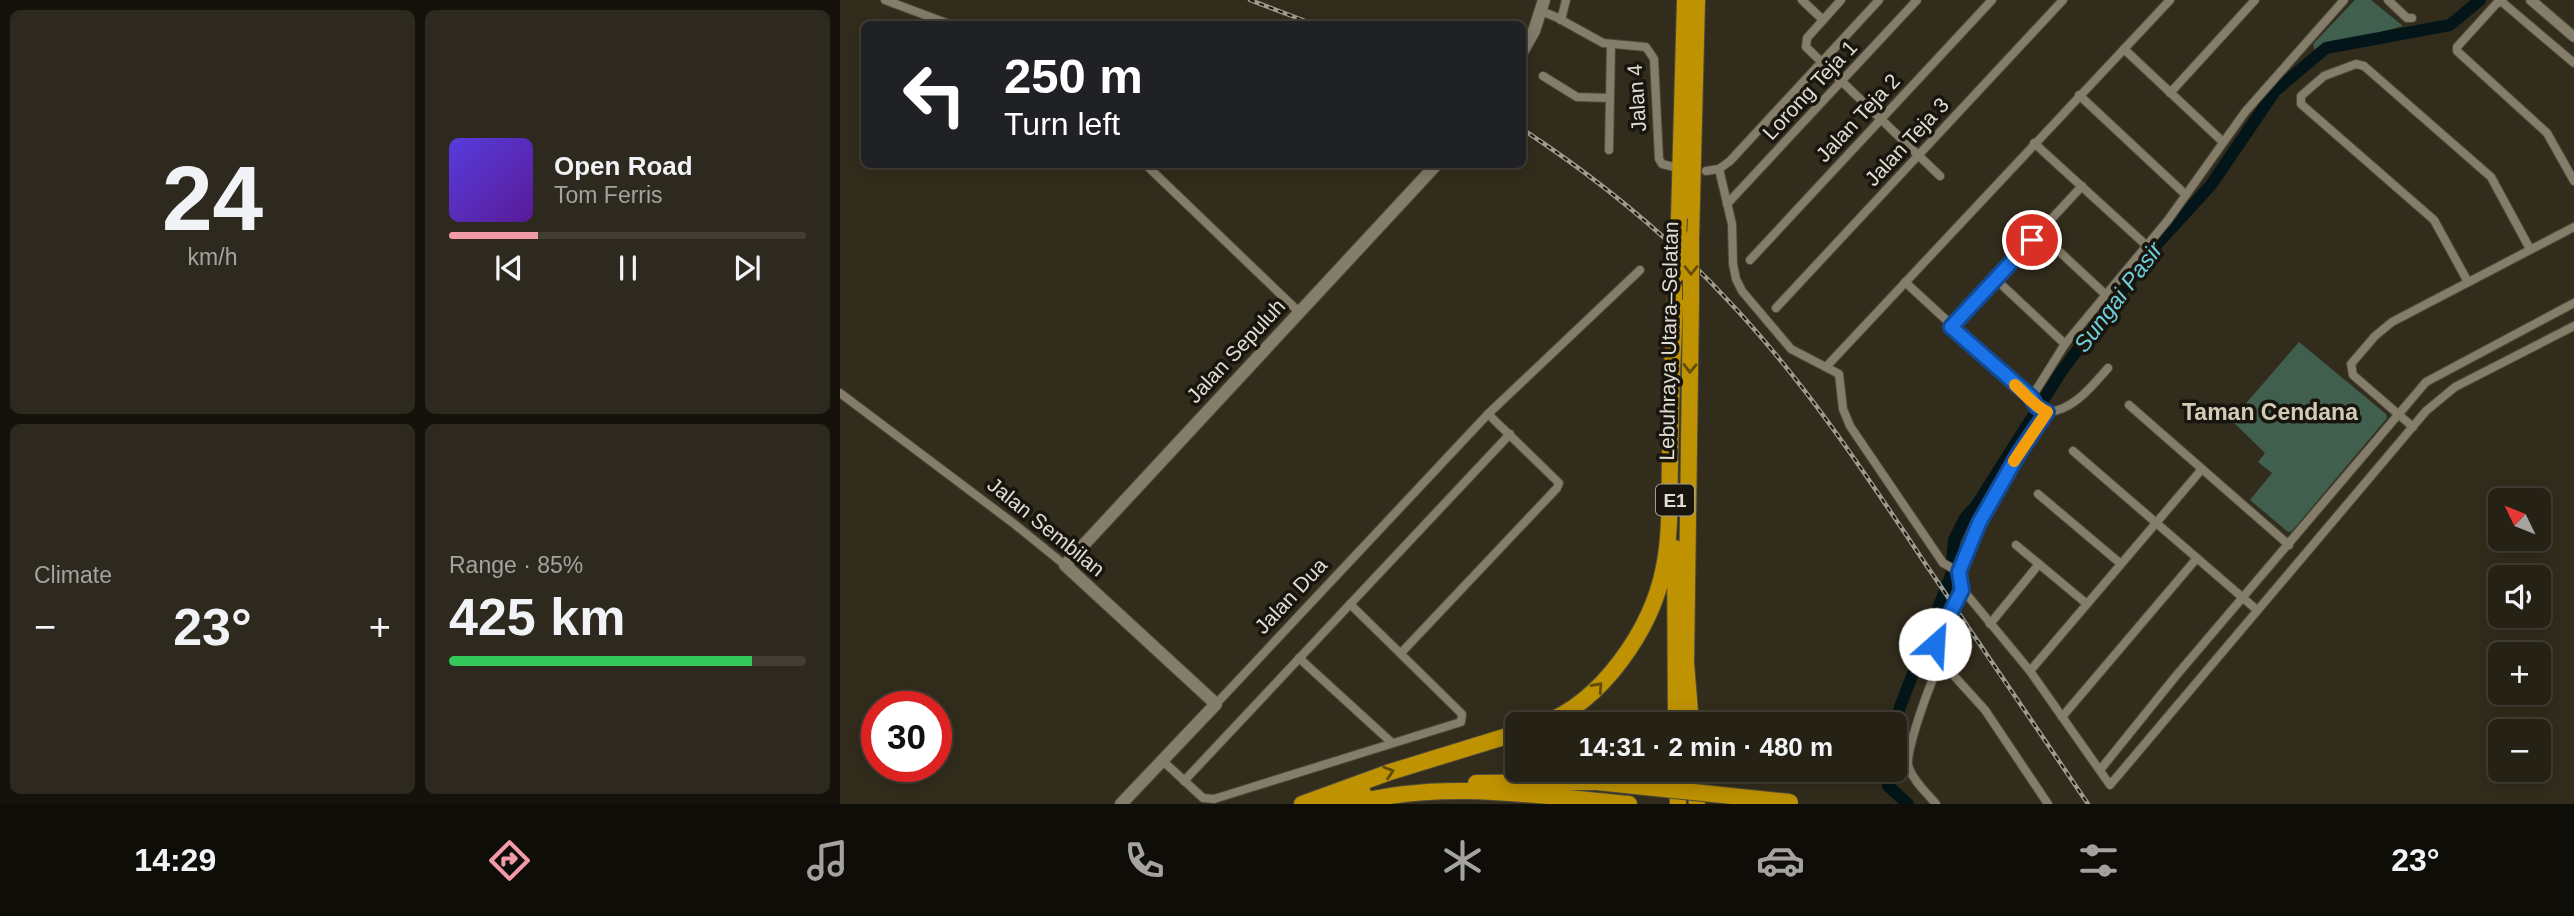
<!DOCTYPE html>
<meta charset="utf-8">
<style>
:root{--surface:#262115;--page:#2e291e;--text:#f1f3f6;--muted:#a4a3a0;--line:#423e34;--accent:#f39aa8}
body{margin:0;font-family:Arial,sans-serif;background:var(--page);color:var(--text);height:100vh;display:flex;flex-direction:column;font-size:26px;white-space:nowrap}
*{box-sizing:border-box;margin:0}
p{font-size:23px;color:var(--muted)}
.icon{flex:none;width:38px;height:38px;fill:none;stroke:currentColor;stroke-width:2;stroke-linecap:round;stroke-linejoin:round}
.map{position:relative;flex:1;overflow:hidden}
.side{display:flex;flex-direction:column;gap:10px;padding:10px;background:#15120c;width:840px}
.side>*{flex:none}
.banner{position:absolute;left:21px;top:21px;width:665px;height:147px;border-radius:10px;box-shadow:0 4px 18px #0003,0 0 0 2px var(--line);background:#202124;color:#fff;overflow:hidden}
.needle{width:46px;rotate:313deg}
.tools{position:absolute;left:1648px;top:488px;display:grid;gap:14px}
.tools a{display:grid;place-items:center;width:63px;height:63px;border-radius:10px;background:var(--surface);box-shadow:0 4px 18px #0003,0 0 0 2px var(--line);font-size:35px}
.speed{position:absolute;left:21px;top:691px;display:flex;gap:14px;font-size:35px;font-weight:700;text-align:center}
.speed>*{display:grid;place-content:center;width:91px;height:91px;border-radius:50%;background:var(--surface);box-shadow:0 4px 18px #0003,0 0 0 2px var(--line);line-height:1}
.speed .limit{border:10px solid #d22;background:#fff;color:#111}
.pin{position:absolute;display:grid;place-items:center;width:60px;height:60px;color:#fff;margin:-30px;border:4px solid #fff;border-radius:50%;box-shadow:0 2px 7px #0007}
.me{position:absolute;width:77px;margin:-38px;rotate:26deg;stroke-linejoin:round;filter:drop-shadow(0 0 5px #0008)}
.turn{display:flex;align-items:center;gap:24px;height:147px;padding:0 28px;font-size:32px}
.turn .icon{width:91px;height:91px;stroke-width:2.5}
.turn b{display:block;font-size:49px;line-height:60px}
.big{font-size:52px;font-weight:700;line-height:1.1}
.side .card{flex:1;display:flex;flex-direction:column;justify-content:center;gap:10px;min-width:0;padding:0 24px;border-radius:10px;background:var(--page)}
.side .dial{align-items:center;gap:0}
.dial b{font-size:91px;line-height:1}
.song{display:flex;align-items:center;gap:21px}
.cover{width:84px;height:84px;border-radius:10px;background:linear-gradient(135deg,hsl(250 70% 55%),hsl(270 70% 35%))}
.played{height:7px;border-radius:4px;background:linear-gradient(90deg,var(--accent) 25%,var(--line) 25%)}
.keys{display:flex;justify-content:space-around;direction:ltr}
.heat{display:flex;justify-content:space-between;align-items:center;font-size:38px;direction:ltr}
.charge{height:10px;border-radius:5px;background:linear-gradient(90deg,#34c759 85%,var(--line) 0)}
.side .tiles{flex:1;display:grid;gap:10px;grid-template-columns:repeat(2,1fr)}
.trip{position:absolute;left:665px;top:712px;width:402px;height:70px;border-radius:10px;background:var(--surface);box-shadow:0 4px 18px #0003,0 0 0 2px var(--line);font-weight:700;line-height:70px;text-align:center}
.tab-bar{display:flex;height:112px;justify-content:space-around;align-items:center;background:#0f0d08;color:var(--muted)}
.tab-bar .icon{width:49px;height:49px}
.tab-bar .active{color:var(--accent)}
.tab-bar b{font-size:32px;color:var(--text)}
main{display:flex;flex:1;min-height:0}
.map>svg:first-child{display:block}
</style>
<main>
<section class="side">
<div class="tiles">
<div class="card dial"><b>24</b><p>km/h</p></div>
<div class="card">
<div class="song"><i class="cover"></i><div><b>Open Road</b><p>Tom Ferris</p></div></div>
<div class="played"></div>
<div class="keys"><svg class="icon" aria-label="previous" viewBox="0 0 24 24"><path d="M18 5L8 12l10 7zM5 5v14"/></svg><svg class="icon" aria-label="pause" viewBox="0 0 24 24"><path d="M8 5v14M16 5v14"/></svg><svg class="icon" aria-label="next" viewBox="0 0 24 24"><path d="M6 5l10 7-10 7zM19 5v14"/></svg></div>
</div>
<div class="card"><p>Climate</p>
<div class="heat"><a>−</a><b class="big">23°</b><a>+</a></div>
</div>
<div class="card"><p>Range · 85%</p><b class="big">425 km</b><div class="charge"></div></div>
</div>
</section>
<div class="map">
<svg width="1734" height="804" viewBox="0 0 1734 804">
<rect width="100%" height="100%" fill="#322c1c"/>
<!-- green -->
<g fill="#405f4e">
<polygon points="1515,0 1531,0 1563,26 1485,47 1476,54 1473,44"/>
<polygon points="1459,342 1546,414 1547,418 1452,531 1448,532 1410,500 1432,473 1418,462 1425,453 1385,414 1402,408"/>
</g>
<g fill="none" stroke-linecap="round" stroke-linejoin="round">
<!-- river -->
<g stroke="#031518" stroke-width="12">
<polyline points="1055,727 1060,707 1111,575 1114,540 1125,518 1136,506 1221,372 1318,243 1371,185 1435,91 1486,48 1610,25 1640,0"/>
<polyline points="1046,770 1048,786 1068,804"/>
</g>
<defs>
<g id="minor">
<polyline points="45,0 109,24"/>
<polyline points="962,0 983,20"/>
<polyline points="1001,0 967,38 966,47 1100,176"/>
<polyline points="1548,0 1567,18 1572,18"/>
<polyline points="701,11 716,17 763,43 806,47 814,59 819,159 822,164 834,167"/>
<polyline points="721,20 726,0"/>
<polyline points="1284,49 1383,142"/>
<polyline points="1734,63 1662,2 1657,3 1617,47 1617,51 1707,133 1734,181"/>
<polyline points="703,76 737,97 769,98"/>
<polyline points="1330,93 1415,0"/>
<polyline points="1239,95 1346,195"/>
<polyline points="1194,143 1307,246"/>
<polyline points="769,150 771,45"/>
<polyline points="305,164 459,312"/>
<polyline points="879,169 892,224 893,264 896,279 902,291 951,349 999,374 1003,409 1010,426 1103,563 1119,572 1123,590 1190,671 1270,785 1586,411 1615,387 1734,326"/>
<polyline points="866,171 879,169 890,161 1039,0"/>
<polyline points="887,204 1077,0"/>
<polyline points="1208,241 1266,295"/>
<polyline points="910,260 1152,0"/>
<polyline points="1065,282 1191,398 1225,344 1328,220 1405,112 1504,0"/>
<polyline points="1628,282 1594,220 1461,104 1461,96 1484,76 1516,64 1524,66 1651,177 1690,249"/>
<polyline points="1164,287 1225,344"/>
<polyline points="936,308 1223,0"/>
<polyline points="1111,327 1242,186"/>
<polyline points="986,367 1330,0"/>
<polyline points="0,393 173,523 225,565"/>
<path d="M1191,398L1197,406L1207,412C1233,411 1252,386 1268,368"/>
<polyline points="1289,405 1449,545"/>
<polyline points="1573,427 1513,375 1511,364 1535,336 1552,322 1734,227"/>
<polyline points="1233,451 1417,610"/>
<polyline points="1198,494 1281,564"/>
<polyline points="1176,545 1247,604"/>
<path d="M1119,572C1138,514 1172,462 1207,412"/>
<polyline points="1123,590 1098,636 1095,644 1097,657 1145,710 1208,804"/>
<polyline points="1150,624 1199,564"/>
<polyline points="561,653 717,488 719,483 648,414"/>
<polyline points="459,658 551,742"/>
<polyline points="1190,671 1362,469"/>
<polyline points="376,704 648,414 800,270"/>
<polyline points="1222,717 1357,558"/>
<polyline points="323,761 363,798 374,799 621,722 622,714 510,604"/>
<polyline points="1260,770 1335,677 1586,382 1734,303"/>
<polyline points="344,781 670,434"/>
<path d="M1096,804C1087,793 1074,782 1069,768C1063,755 1092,677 1101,663"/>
</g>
<polyline id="tertiary" points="1691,0 1734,37"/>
<g id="secondary">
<polyline points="682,52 694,31 704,0"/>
<polyline points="281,804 376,704 225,565 597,164"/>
</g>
<g id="motorway">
<polyline points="839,218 845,0"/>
<polyline points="851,239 857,0"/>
<polyline points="851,300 846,663 851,724"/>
<polyline points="835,548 836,724"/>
<path d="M702,724C762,702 812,629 824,567C831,533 829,495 830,461C831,404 832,348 836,291"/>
<polyline points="837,770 838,804"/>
<polyline points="854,770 857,804"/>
<polyline points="636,783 756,782"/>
<polyline points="462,804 550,772 677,733"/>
<polyline points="485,804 523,793"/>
<path d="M512,804C602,779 699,796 789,804"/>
</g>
</defs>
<!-- minor casing -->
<use href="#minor" stroke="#4d493a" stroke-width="10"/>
<!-- tertiary casing -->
<use href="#tertiary" stroke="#4d493a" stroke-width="12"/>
<!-- secondary casing -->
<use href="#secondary" stroke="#4d493a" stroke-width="14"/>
<!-- motorway casing -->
<use href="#motorway" stroke="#4d493a" stroke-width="18"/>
<!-- minor -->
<use href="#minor" stroke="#837d6a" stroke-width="8"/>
<!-- tertiary -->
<use href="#tertiary" stroke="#837d6a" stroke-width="10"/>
<!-- secondary -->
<use href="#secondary" stroke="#837d6a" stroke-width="12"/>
<!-- motorway -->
<use href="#motorway" stroke="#be9200" stroke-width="16"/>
<defs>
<g id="rail">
<polyline points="410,0 473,24"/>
<path d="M682,129C760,180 834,241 896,309C971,390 1030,481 1091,572C1143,650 1196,727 1248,804"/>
</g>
</defs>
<!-- rail casing -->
<use href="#rail" stroke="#a09b8f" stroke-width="4.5"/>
<!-- rail -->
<use href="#rail" stroke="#17150e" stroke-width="2" stroke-dasharray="5" stroke-linecap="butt"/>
<defs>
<g id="motorway-bridge">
<polyline points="851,239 851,300"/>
<polyline points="836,275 839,218"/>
<polyline points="756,782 950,802"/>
</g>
</defs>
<!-- motorway-bridge casing -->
<use href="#motorway-bridge" stroke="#4d493a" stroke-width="18" stroke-linecap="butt"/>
<!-- motorway-bridge -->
<use href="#motorway-bridge" stroke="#be9200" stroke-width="16"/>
</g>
<!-- one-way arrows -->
<defs><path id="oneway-chevron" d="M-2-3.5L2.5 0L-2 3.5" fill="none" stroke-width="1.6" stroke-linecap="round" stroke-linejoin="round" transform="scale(1.75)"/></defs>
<g stroke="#624d08">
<use href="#oneway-chevron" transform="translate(851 270) rotate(90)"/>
<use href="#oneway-chevron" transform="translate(850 368) rotate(91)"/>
<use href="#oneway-chevron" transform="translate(758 687) rotate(-48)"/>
<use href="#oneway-chevron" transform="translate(549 772) rotate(-18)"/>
</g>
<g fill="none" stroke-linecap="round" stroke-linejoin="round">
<defs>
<polyline id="route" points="1095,644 1122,590 1119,572 1139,523 1179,453 1207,412 1197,407 1191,397 1111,327 1192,240"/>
</defs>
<!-- route casing -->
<use href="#route" stroke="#114b97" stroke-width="18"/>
<!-- route -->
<use href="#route" stroke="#1a73e8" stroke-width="12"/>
<!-- slow -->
<path stroke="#f59e0b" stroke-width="12" d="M1174,461L1207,412C1194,406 1185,394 1175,385"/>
</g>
<g text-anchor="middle" stroke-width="7" stroke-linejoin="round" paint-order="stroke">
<!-- shield labels -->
<rect fill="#17150e" stroke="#a4a097" stroke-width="2" x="816" y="484.5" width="38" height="31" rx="5"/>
<g font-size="19" font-weight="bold" fill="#e0dcd2">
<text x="835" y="507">E1</text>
</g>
<!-- street labels -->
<g font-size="21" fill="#e0dcd2" stroke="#17150e">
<text transform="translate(970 90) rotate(-47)" y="7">Lorong Teja 1</text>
<text transform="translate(797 98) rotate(-94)" y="7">Jalan 4</text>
<text transform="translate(1018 118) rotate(-47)" y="7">Jalan Teja 2</text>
<text transform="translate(1067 142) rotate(-47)" y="7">Jalan Teja 3</text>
<text transform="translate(829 341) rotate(-89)" y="7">Lebuhraya Utara–Selatan</text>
<text transform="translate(396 351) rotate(-47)" y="7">Jalan Sepuluh</text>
<text transform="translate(206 527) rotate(39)" y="7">Jalan Sembilan</text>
<text transform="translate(451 596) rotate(-47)" y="7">Jalan Dua</text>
</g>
<!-- water labels -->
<g font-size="23" font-style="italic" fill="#6ecfdd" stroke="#17150e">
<text transform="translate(1278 297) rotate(-53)" y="8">Sungai Pasir</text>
</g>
<!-- neighbourhood labels -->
<g font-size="23" font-weight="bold" fill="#d2ccb7" stroke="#17150e">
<text x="1430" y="420">Taman Cendana</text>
</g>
</g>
</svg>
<div class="tools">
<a><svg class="needle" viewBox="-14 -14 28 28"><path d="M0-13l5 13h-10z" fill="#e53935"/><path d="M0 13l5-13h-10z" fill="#a4a3a0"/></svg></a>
<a><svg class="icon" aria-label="sound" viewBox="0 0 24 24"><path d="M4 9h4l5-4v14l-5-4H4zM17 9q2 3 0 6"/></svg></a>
<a>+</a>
<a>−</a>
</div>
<div class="speed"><div class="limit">30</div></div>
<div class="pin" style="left:1192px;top:240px;background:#d93025"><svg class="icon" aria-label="arrive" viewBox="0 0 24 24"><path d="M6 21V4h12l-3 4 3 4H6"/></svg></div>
<svg class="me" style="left:1095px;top:644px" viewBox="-20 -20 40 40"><circle r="19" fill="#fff"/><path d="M0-13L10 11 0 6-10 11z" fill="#1a73e8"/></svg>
<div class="trip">14:31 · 2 min · 480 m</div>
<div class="banner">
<div class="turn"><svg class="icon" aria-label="left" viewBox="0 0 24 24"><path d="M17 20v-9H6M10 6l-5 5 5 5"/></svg><div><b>250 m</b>Turn left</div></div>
</div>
</div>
</main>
<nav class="tab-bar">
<b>14:29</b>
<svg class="icon active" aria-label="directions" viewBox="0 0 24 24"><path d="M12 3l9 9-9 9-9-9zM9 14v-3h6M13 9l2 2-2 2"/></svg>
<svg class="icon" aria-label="music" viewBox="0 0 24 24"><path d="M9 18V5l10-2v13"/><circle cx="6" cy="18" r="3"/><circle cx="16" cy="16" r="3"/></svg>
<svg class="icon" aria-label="phone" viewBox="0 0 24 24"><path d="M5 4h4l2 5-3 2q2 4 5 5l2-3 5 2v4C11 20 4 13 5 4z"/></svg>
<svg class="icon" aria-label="climate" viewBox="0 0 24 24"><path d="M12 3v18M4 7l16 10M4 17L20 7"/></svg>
<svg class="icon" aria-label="car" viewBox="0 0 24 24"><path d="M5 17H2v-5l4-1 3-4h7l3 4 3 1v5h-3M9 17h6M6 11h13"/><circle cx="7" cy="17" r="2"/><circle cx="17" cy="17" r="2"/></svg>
<svg class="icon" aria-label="filters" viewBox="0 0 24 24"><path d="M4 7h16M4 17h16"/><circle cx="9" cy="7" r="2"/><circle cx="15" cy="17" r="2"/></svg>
<b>23°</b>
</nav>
